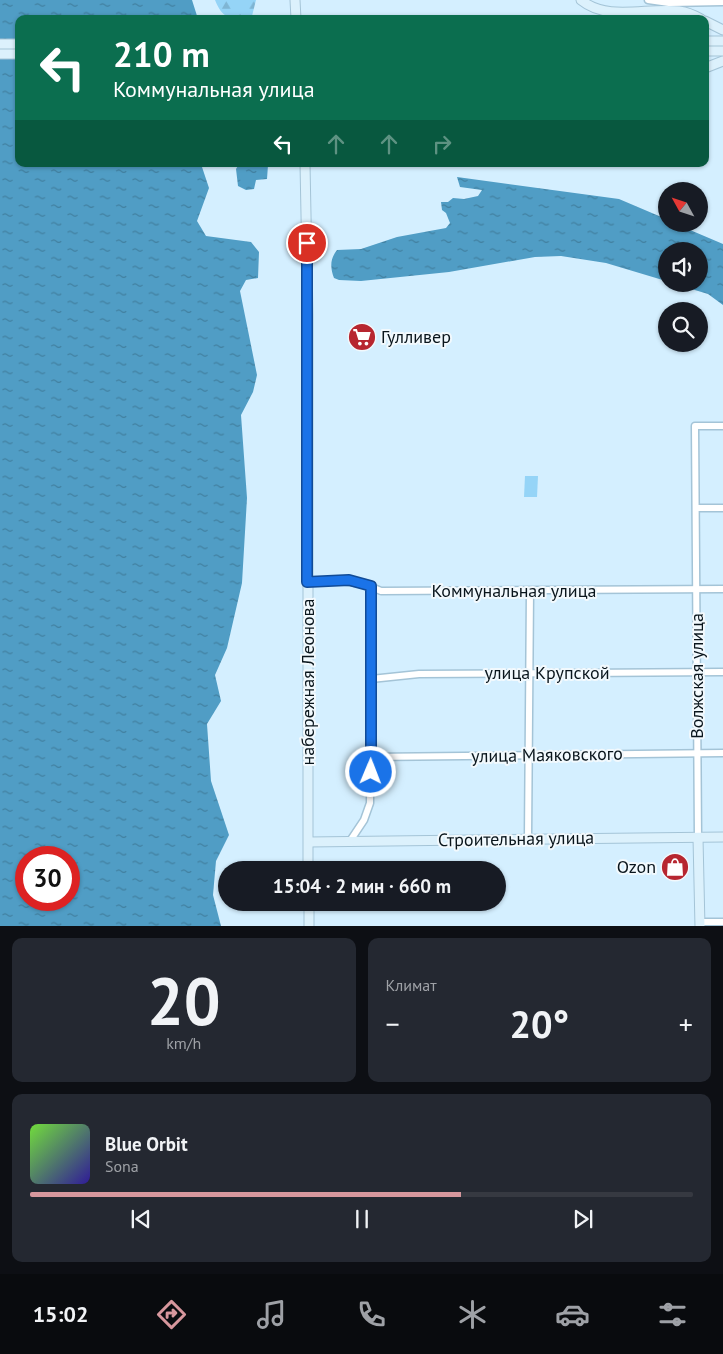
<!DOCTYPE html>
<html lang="ru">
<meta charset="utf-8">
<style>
:root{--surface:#171b24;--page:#242831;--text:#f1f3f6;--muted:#9ea1a6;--line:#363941;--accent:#d7979d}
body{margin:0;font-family:"PT Sans",sans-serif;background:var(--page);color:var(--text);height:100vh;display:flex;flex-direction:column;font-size:19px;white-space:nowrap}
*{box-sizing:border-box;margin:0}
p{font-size:16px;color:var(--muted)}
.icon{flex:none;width:28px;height:28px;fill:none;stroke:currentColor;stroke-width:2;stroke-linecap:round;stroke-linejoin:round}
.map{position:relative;height:926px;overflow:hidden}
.sheet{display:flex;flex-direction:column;gap:12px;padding:12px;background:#0d0f14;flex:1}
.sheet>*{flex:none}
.top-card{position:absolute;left:15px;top:15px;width:694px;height:152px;border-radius:10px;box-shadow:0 1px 4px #0004;background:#0b6e4f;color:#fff;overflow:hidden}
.needle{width:32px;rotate:310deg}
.controls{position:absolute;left:658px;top:182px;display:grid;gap:10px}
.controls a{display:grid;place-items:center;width:50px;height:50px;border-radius:50%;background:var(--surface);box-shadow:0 1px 4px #0004;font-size:25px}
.speed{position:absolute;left:15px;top:846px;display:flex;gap:10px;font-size:25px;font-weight:700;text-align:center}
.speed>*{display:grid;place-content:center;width:65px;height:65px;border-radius:50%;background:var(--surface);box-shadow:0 1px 4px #0004;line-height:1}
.speed .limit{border:8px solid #d22;background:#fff;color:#111}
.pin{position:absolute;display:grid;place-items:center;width:42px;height:42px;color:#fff;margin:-21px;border:2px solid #fff;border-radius:50%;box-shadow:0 1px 5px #0007}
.me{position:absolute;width:55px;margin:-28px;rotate:1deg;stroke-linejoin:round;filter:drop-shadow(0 0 4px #0008)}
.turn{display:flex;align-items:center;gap:18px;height:105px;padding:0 15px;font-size:22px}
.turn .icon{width:65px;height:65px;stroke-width:2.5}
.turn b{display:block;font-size:35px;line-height:42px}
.lanes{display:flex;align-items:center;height:48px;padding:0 15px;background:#0003;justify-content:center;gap:25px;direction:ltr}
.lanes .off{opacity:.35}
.big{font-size:38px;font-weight:600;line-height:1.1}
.sheet .tile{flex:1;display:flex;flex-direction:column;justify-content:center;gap:8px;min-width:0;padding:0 18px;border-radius:10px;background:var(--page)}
.sheet .dial{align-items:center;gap:0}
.dial b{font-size:65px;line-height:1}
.song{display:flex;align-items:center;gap:15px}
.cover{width:60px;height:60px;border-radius:8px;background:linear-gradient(135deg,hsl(100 70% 55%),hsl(250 70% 35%))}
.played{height:5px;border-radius:2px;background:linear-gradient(90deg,var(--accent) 65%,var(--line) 65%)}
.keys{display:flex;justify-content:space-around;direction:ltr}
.heat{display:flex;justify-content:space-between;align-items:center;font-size:28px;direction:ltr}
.sheet .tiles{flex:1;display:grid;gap:12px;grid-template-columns:1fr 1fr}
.tile:last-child{grid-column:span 2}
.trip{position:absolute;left:218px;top:861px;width:288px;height:50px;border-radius:25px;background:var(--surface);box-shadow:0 1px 4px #0004;font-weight:600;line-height:50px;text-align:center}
.tabs{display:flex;height:80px;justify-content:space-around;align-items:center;background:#090b0e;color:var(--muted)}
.tabs .icon{width:35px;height:35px}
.tabs .selected{color:var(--accent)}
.tabs b{font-size:22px;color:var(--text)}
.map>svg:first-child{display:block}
</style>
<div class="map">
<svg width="723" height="927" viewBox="0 0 723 927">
<defs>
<pattern id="forest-firs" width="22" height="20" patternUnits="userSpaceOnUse" patternTransform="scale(1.25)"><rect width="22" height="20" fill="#95d4f7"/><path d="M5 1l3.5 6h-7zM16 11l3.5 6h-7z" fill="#7fb5d3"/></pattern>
<pattern id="water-ripples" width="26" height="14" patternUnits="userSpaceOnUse" patternTransform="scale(1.25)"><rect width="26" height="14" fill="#509dc5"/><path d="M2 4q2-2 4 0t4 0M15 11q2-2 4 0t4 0" fill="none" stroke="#417f9f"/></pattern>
</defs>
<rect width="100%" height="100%" fill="#d4efff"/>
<!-- forest -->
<path fill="url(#forest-firs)" d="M215,0H256L252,16L250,19C231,19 223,20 215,0Z"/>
<!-- pitch -->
<polygon fill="#95d4f7" points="525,476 538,476 537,497 524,497"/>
<!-- water -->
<g fill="url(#water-ripples)" fill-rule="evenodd">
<path d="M0,0H192L198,19H19V164H202V167L209,188L197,221L206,236L251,242L259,252L258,278L246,280L240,291L257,375L253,392L241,415L247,498L242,583L227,648L215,675L221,701L207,724L211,781L229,835L216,861L213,895L221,926L0,927ZM26,858H69V900H26Z"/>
<polygon points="239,164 268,165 267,179 256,180 254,189 246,190 238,186 236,169"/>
<path d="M457,177L619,199L666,219V224H676L723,244V305L708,294L675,284H699V251H666V281L606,263L561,256L535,257L449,272L361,281L339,280L334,278C330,267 330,259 337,250L361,249L397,237L446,228L450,223L446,213L442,210L441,202H448L453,198L464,199L478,196L482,190L460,187Z"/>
</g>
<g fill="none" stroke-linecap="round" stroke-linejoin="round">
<defs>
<g id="street">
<polyline points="648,0 669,3 723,2"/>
<polyline points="697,508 723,508"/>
<path d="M307,582C334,581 356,579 381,591L723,589"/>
<polyline points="371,679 419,674 723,672"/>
<polyline points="371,757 723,753"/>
<polyline points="528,838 530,591"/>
<polyline points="698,838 695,426 723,426"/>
<polyline points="350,841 364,820 370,803 371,586"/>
<polyline points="700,922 723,922"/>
</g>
<g id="secondary">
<polyline points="295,0 296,19"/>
<path d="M581,0C608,22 647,7 679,11C687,12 694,15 701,19"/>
<polyline points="658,12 670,19"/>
<polyline points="705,21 723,30"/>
<polyline points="705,41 723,41"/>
<polyline points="0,44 19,44"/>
<polyline points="705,51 723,51"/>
<polyline points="0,54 19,54"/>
<polyline points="705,68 723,61"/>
<polyline points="305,164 308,316 308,870"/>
<polyline points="698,838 700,927"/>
<polyline points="309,842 723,837"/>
<polyline points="309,902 309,927"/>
</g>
</defs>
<!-- street casing -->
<use href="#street" stroke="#a4c4d7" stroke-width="9"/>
<!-- secondary casing -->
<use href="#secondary" stroke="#a4c4d7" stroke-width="11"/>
<!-- street -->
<use href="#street" stroke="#fff" stroke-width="6"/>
<!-- secondary -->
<use href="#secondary" stroke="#dcf1fc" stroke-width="9"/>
</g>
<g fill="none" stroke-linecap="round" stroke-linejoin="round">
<defs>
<polyline id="route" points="307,243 307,582 349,580 371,586 371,772"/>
</defs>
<!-- route casing -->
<use href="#route" stroke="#114b97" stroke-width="12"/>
<!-- route -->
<use href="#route" stroke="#1a73e8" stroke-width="9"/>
</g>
<!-- icons -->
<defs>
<symbol id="supermarket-disc" viewBox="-11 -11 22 22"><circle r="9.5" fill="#b72630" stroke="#f2f9fd"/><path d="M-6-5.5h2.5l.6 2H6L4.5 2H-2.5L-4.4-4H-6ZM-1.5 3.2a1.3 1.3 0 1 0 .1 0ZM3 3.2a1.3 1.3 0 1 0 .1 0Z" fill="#fff"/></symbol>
<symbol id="shop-disc" viewBox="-11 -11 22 22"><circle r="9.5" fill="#b72630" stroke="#f2f9fd"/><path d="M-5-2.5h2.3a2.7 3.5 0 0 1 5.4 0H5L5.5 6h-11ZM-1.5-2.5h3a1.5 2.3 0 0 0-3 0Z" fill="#fff"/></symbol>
</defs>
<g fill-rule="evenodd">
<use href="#supermarket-disc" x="346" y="321" width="32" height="32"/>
<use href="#shop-disc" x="659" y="851" width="32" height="32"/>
</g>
<g text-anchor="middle" stroke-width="4" stroke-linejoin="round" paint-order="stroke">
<!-- poi labels -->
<g font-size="18" fill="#09151c" stroke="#f2f9fd" text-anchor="start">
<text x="381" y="343">Гулливер</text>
<text x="656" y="873" text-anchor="end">Ozon</text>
</g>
<!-- street labels -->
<g font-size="18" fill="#09151c" stroke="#f2f9fd">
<text x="514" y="597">Коммунальная улица</text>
<text x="547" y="679">улица Крупской</text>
<text transform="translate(697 676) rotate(-90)" y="6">Волжская улица</text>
<text transform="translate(308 682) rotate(-90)" y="6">набережная Леонова</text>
<text transform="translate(547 755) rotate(-1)" y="6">улица Маяковского</text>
<text transform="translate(516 839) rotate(-1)" y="6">Строительная улица</text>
</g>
</g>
</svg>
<div class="controls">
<a><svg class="needle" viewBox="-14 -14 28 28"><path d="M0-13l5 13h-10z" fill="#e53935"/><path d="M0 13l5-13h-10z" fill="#9ea1a6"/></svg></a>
<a><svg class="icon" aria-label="sound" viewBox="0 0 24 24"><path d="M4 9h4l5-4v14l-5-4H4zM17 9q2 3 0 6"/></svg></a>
<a><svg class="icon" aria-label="search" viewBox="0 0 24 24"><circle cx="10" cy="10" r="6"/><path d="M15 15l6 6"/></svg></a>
</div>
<div class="speed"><div class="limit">30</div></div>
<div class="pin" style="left:307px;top:243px;background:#d93025"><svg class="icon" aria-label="arrive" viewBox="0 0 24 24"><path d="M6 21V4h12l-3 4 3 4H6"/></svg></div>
<svg class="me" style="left:371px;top:772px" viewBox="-20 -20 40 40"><circle r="17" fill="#1a73e8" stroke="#fff" stroke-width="3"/><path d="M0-11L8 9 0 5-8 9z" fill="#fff"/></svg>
<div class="trip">15:04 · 2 мин · 660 m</div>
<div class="top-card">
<div class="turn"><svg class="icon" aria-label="left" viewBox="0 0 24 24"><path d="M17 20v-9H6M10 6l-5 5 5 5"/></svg><div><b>210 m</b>Коммунальная улица</div></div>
<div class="lanes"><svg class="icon" aria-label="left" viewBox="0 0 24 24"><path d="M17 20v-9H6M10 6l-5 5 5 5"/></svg><svg class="icon off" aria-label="ahead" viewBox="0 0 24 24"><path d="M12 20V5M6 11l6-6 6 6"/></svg><svg class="icon off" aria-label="ahead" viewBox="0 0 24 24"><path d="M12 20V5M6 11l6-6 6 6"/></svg><svg class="icon off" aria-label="right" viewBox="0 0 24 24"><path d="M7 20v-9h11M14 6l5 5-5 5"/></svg></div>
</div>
</div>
<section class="sheet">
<div class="tiles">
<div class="tile dial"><b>20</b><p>km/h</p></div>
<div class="tile"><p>Климат</p>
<div class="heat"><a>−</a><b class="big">20°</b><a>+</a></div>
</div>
<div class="tile">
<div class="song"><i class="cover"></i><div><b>Blue Orbit</b><p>Sona</p></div></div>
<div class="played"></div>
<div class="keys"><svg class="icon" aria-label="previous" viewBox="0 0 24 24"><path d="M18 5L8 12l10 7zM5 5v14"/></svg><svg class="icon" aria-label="pause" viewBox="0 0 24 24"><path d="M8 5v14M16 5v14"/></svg><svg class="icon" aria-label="next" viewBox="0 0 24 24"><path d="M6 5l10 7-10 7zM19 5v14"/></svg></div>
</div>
</div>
</section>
<nav class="tabs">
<b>15:02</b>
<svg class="icon selected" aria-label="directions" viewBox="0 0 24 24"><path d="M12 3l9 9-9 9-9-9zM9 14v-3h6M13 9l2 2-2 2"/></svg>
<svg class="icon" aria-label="music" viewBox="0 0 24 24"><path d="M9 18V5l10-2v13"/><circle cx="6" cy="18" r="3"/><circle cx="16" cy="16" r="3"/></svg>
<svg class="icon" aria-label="phone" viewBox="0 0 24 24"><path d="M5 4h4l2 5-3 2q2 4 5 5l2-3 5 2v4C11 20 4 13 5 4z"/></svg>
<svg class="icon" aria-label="climate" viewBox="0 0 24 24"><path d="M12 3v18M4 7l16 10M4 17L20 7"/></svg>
<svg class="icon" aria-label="car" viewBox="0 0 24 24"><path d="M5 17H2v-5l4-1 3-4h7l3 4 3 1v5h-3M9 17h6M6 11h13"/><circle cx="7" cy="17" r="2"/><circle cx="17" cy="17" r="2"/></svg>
<svg class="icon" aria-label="filters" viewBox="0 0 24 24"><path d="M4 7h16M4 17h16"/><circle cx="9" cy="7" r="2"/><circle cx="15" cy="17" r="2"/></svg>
</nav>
